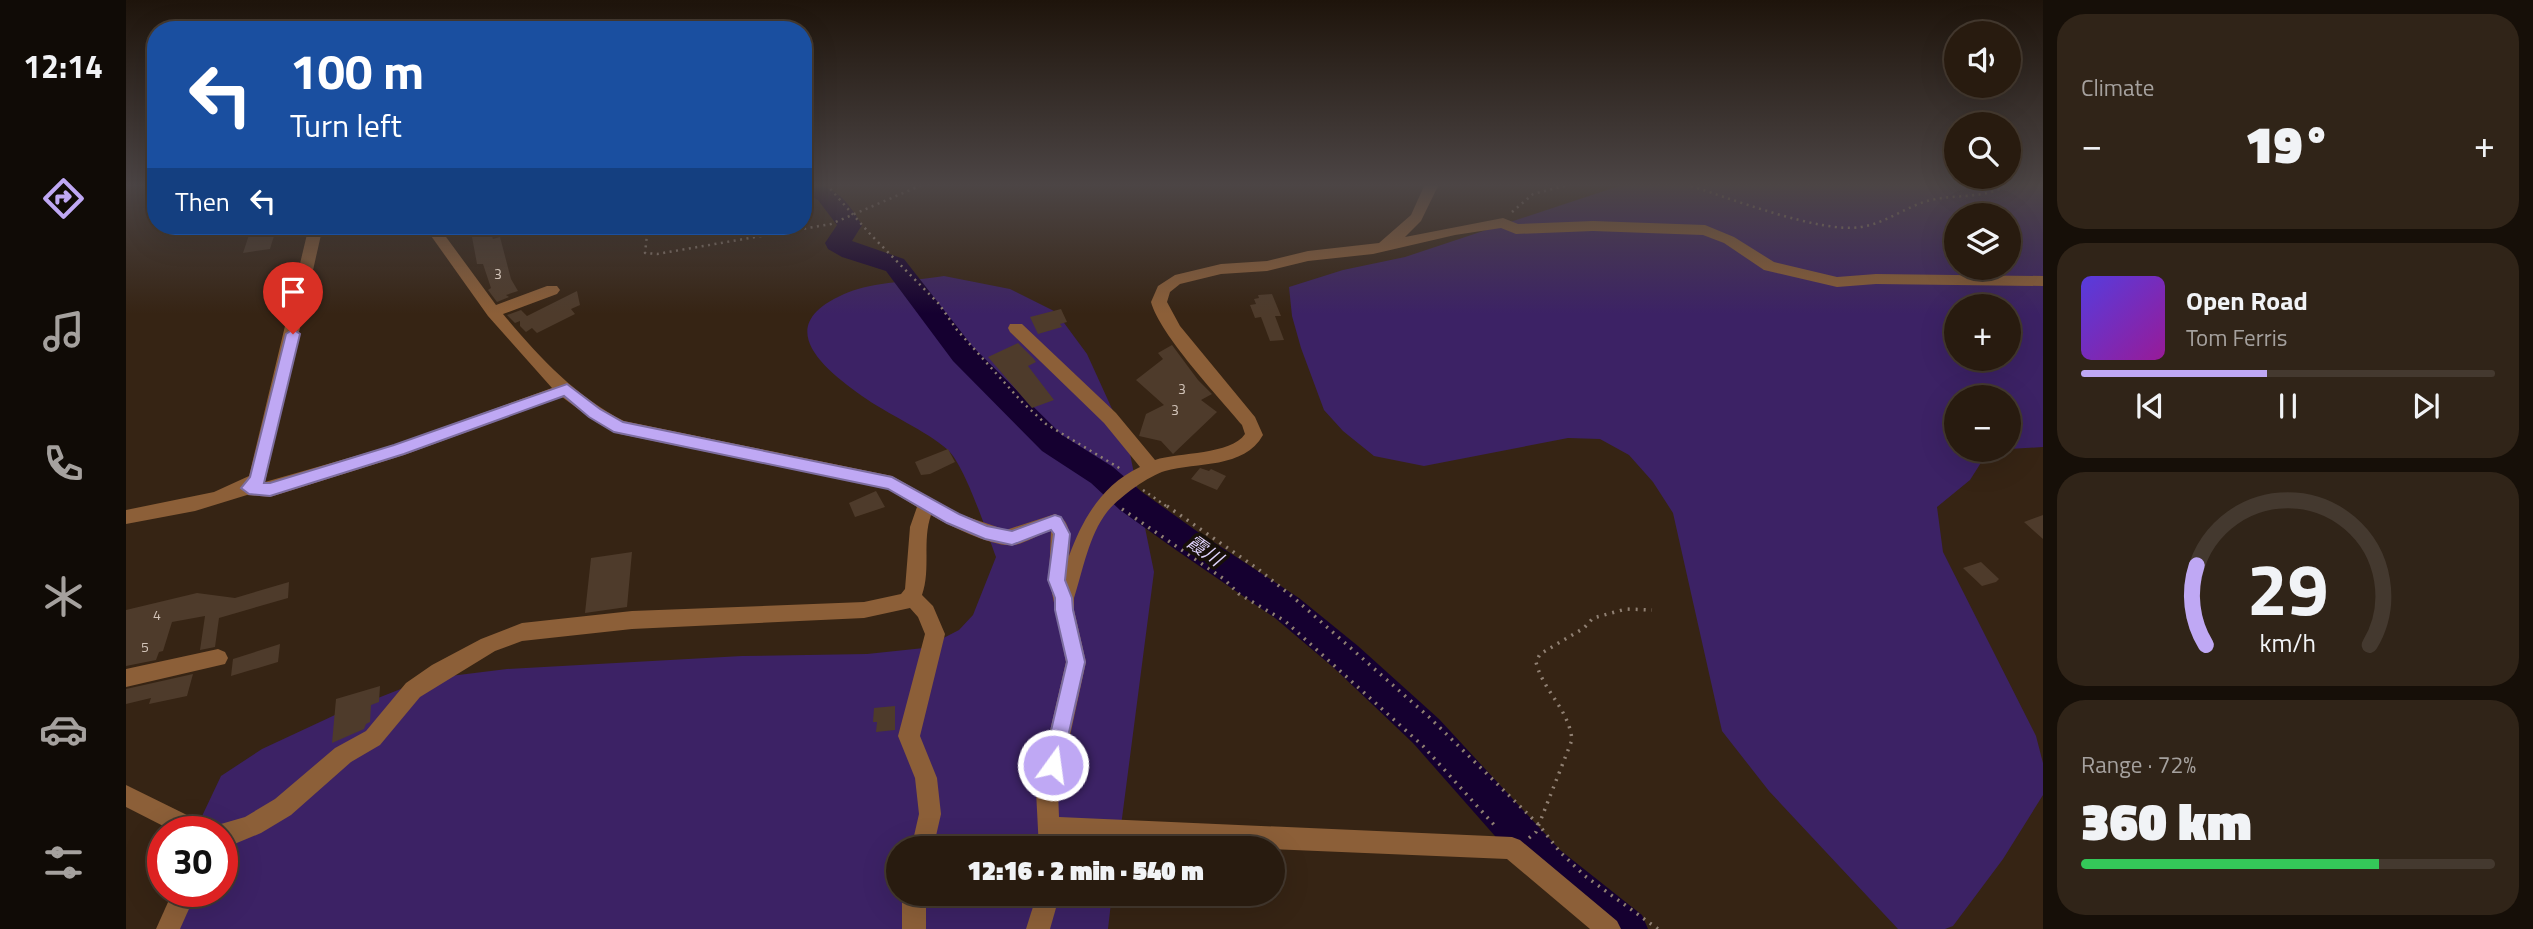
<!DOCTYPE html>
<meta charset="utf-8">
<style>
:root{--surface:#281b0f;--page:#302418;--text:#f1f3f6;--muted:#a5a19e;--line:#44392f;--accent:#bfa8f4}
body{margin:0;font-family:"Titillium Web","Noto Sans JP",sans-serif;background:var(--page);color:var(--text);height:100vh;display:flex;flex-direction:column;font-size:26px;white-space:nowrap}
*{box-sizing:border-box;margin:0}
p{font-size:23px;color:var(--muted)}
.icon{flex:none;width:38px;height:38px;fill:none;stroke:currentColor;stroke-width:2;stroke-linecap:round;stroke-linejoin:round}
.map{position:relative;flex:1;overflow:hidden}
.sheet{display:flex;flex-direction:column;gap:14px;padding:14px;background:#160f08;width:490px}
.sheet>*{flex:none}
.banner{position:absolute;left:21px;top:21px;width:665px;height:214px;border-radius:28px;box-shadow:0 7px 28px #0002,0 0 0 2px var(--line);background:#1a4fa0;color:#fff;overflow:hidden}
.fabs{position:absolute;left:1818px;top:21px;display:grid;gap:14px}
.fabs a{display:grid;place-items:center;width:77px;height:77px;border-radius:50%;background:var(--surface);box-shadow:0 7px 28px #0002,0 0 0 2px var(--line);font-size:35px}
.speed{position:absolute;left:21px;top:816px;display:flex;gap:14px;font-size:35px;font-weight:700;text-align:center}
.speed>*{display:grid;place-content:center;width:91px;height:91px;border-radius:50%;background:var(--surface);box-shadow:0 7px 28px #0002,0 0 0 2px var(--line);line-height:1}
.speed .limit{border:10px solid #d22;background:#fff;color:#111}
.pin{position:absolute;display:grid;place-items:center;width:60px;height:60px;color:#fff;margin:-72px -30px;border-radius:50% 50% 50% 0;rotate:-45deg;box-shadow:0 0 7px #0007}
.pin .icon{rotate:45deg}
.me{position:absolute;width:77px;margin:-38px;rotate:14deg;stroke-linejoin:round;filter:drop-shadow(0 0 5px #0008)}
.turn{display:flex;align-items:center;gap:24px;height:147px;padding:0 28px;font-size:32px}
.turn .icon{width:91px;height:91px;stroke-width:2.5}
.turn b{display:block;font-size:49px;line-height:60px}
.then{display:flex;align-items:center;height:66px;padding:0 28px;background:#0003;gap:14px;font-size:26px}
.big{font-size:52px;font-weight:800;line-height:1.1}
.sheet .widget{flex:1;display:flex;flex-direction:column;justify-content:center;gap:10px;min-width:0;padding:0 24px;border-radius:28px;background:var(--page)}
.sheet .dial{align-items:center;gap:0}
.dial svg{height:182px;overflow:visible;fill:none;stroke:var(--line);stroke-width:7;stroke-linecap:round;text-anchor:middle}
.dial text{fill:var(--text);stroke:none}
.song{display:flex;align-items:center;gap:21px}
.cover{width:84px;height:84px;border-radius:10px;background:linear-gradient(135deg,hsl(250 70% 55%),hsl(300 70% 35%))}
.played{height:7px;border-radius:4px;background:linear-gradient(90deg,var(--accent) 45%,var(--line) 45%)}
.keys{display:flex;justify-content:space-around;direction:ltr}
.heat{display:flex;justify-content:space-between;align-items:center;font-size:38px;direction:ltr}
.charge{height:10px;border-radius:5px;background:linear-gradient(90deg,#34c759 72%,var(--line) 0)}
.trip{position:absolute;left:760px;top:836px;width:399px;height:70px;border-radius:35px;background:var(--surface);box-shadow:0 7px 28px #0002,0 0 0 2px var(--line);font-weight:800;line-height:70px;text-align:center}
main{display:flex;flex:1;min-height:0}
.tab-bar{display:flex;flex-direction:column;width:126px;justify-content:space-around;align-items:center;background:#100b06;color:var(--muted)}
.tab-bar .icon{width:49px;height:49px}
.tab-bar .active{color:var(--accent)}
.tab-bar b{font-size:32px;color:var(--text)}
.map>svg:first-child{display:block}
</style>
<main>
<nav class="tab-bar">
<b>12:14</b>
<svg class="icon active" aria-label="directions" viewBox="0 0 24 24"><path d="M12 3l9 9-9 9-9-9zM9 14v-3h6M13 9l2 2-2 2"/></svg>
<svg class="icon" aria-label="music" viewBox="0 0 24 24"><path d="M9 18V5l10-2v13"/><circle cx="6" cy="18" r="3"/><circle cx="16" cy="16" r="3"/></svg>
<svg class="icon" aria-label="phone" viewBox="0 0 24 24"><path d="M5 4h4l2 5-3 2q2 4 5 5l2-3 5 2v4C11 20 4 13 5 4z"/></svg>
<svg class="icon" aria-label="climate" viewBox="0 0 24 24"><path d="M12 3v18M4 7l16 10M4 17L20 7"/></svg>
<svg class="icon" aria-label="car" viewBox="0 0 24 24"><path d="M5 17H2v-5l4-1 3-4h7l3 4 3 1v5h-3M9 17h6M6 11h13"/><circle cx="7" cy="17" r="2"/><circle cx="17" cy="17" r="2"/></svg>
<svg class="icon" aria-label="filters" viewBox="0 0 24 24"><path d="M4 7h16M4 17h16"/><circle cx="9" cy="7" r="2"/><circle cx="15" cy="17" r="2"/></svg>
</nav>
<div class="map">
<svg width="1917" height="929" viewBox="0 0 1917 929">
<rect width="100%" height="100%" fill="#362414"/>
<!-- green -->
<g fill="#3c2265" fill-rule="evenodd">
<path d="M1499,184H1917V447L1883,449V397H1830V450H1871H1863L1844,480L1811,507L1817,552L1910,736L1917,763V795L1877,859L1827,926L1819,929H1772L1643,791L1596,731L1547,513L1527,482L1503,455L1474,439L1442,438L1298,466L1248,456L1217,431L1198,410L1175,348L1166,316L1163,287L1217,270L1279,257ZM1830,215H1883V268H1830ZM1830,306H1883V359H1830Z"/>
<path d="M818,276L884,289L930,312L961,354L1002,444L1028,572L992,849H772V894H986L982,929H53L56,891H96V831H69L95,776L136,749L209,715L300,679L381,669L616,656L741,654L798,648L833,630L847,615L870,557C861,533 839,466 822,450C801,431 761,414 736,396C691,364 646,323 723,292C744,283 793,280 818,276Z"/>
</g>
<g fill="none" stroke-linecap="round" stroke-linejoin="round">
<!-- river -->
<path fill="#150030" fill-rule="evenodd" d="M677,184C709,184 720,199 736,225L726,241L778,259L847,347L936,435L987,467L1016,492L1072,532L1173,598L1232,646L1313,719L1434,850L1516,915L1522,929H1470L1406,878L1287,743L1208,668L1149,618L1050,550L994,510L965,483L916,451L827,361L760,271L716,257L702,249L699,243L711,225L692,200L677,193Z"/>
</g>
<!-- building -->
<g fill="#4e3b2b">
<polygon points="126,226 151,226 144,249 117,253"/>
<polygon points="344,226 362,226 367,239 374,237 385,279 392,291 380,295 383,297 371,302 362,290 365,288 357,264 351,264"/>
<polygon points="451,291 454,305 445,309 449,314 411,333 406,328 400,332 394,326 394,321 389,323 381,315 395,310 401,316"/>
<polygon points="1146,294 1155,316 1149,316 1158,340 1144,341 1135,317 1129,318 1124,305 1130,304 1128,299 1133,298 1132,295"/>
<polygon points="935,309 941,322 934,324 936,327 912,334 904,317"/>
<polygon points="892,343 908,359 910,362 902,366 928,400 906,408 862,357"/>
<polygon points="1046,345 1072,380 1086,394 1075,400 1091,412 1047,454 1035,441 1013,436 1020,414 1038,405 1010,380 1037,359 1032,353"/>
<polygon points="822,449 829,462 804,474 795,475 789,462"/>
<polygon points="1074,468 1083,471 1085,469 1100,476 1091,490 1065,479"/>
<polygon points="750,491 759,507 729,517 723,503"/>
<polygon points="1917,515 1917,539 1898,522"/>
<polygon points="506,552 501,607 459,613 465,558"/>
<polygon points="1855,562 1873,579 1870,582 1856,586 1837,568"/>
<polygon points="163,582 162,598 93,618 89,647 74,650 79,616 46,622 37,651 33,652 30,660 0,666 0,610 71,593 109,598"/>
<polygon points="154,644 152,662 105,676 107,659"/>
<polygon points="67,674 61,696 23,704 25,698 0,704 0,689"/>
<polygon points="254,686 253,702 245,705 244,722 240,724 238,729 206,743 210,699"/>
<polygon points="769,706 769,730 750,732 751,722 747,722 748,708"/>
</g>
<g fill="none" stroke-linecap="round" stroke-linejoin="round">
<!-- path-far1 -->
<g stroke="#908073" stroke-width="2.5" stroke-dasharray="2 4.5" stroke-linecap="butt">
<polyline points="700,184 745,235 813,304 831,330 896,402 920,424 995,469"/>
<path d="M1559,184C1601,197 1695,234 1735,227C1761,223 1780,206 1805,200C1831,194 1860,199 1883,184"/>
<polyline points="1386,212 1407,194 1446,184"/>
<polyline points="522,226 519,253 531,254 705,224 798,184"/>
<polyline points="1017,490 1043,508"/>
</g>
<!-- path -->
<g stroke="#908073" stroke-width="3.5" stroke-dasharray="2 6" stroke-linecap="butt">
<polyline points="1041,506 1132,569 1168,598 1303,717 1413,825 1434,852 1459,876 1532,929"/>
<polyline points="996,509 1098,579 1113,594 1159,621 1297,746 1370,827"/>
<path d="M1403,838L1410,832L1446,740C1443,709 1417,691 1410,662L1414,654L1458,628L1467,618L1500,609L1526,610"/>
</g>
<!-- minor -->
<g fill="#8c5f38" fill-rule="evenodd">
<path d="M1299,184H1313L1295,221L1279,237L1377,218L1392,224L1467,221L1579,225L1608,237L1648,262L1711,277L1750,274L1917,276V286L1750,284L1711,287L1638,270L1598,243L1577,235L1467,231L1390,234L1375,228L1329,235L1247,254L1182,261L1141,271L1095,274L1054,284L1044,292L1041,302L1054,326L1129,417L1137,435C1118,469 1071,462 1039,471C1022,476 992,498 981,512C963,535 957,570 948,598V610L960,662L932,791L933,817L1386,837L1394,840L1491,921L1495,929H1464L1381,859L935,840V849H913L910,791L940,662L923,578L925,531C912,534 901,543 888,545C869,548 823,526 805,515C796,541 805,569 796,595L807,606L819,634L794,736L811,778L815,814L807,849H785L793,814L789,778L772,736L799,634L792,617L784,608L738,618L506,629L396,641L369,651L294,697L254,745L225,762L165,815L135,833L106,845H96V831H47L0,807V785L63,816L87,823L88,826L119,817L149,799L209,748L240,731L280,683L306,665L355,639L396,623L506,611L738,602L775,594L779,589L784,527L791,507L762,489L494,434L470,422L436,397L278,455L144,497L121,495L69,511L0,524V510L88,492L123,476L183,226H197L139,482L268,445L426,388L362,316L298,226H312L370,305L421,286H431L434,290L431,294L377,314C412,356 449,396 498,421L766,476L833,514L880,530L929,514C946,520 945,541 943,556C957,518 976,485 1014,467L978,423L884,332L882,328L884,324H896L990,413L1029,460C1053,452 1105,455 1119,434L1116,425C1092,396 1034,335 1025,302L1032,286L1049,275L1095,264L1141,261L1182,251L1253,243L1285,215Z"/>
<polygon points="92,649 99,652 102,658 99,664 0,687 0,669"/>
<polygon points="47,891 71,891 54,929 30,929"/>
<rect x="776" y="894" width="24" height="35"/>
<polygon points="911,894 934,894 924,929 900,929"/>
</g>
</g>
<!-- sky -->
<linearGradient id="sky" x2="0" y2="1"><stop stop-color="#1e140b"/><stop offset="0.59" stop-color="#4c4545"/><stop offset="1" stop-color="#4c4545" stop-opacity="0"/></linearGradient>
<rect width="1917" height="314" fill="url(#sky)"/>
<!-- route -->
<polygon fill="#bfa8f4" stroke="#7c6d9f" stroke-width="2" points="167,329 174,334 138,483 144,483 268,445 441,384 474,409 497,422 766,477 833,514 861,526 886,531 929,515 935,517 944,534 939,580 946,598 947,610 959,662 934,772 927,775 920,772 917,765 941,662 929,610 929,598 922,580 928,534 925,530 886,545 859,539 821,523 762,489 488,432 463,417 438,396 278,454 144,496 123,494 115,488 124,477 160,334"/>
<g text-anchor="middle" stroke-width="7" stroke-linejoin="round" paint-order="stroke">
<!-- number labels -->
<g font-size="14" fill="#d2c4b9">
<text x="372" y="279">3</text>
<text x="1056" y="394">3</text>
<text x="1049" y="415">3</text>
<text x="31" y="620">4</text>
<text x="19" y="652">5</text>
</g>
<!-- water labels -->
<g font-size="19" font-style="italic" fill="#ddd1fb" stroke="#170f09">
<text transform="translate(1079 550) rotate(35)" y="7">霞川</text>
</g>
</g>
</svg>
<div class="fabs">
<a><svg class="icon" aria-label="sound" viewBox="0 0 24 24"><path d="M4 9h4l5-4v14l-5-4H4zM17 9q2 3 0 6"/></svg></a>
<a><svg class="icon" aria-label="search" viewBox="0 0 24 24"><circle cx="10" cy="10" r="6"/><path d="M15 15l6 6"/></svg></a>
<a><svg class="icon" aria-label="layers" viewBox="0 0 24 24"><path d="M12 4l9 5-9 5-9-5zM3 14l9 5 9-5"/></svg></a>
<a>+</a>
<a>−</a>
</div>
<div class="speed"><div class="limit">30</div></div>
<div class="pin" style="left:167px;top:334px;background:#d93025"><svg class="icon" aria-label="arrive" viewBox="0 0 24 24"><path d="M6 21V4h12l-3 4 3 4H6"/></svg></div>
<svg class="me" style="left:927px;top:765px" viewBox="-20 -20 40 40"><circle r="17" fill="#bfa8f4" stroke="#fff" stroke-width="3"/><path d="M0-11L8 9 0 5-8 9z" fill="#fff"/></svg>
<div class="trip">12:16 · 2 min · 540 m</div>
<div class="banner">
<div class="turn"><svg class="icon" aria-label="left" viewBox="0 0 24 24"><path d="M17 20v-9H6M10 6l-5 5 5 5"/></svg><div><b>100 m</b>Turn left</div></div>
<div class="then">Then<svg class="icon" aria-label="left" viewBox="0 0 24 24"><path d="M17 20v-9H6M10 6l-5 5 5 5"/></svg></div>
</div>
</div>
<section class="sheet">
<div class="widget"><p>Climate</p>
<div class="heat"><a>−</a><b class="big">19°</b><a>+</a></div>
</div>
<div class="widget">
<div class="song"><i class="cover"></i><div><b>Open Road</b><p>Tom Ferris</p></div></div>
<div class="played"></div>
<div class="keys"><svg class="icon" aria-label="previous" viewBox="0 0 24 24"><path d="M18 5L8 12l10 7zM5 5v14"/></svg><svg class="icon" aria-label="pause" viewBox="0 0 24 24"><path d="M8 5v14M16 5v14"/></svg><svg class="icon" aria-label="next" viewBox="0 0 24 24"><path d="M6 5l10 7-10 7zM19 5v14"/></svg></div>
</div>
<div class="widget dial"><svg viewBox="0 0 100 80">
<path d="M14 69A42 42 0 1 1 86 69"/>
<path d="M14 69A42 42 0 0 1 10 34" stroke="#bfa8f4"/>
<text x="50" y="56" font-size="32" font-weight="700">29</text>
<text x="50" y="72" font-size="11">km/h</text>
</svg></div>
<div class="widget"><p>Range · 72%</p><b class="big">360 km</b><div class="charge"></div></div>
</section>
</main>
